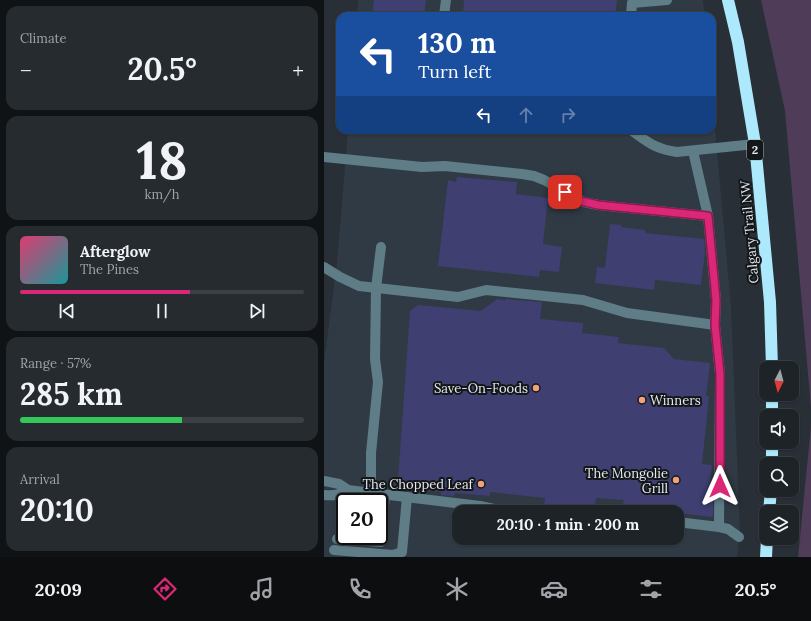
<!DOCTYPE html>
<meta charset="utf-8">
<style>
:root{--surface:#1e2328;--page:#262b30;--text:#f1f3f6;--muted:#a1a4a8;--line:#3c4045;--accent:#db2777}
body{margin:0;font-family:Lora,serif;background:var(--page);color:var(--text);height:100vh;display:flex;flex-direction:column;font-size:15px;white-space:nowrap}
*{box-sizing:border-box;margin:0}
p{font-size:13px;color:var(--muted)}
.icon{flex:none;width:22px;height:22px;fill:none;stroke:currentColor;stroke-width:2;stroke-linecap:round;stroke-linejoin:round}
.map{position:relative;flex:1;overflow:hidden}
.sheet{display:flex;flex-direction:column;gap:6px;padding:6px;background:#101316;width:324px}
.sheet>*{flex:none}
.hud{position:absolute;left:12px;top:12px;width:380px;height:122px;border-radius:12px;box-shadow:0 1px 3px #0004,0 0 0 1px var(--line);background:#1a4fa0;color:#fff;overflow:hidden}
.needle{width:26px;rotate:186deg}
.controls{position:absolute;left:435px;top:361px;display:grid;gap:8px}
.controls a{display:grid;place-items:center;width:40px;height:40px;border-radius:8px;background:var(--surface);box-shadow:0 1px 3px #0004,0 0 0 1px var(--line);font-size:20px}
.speed{position:absolute;left:12px;top:493px;display:flex;gap:8px;font-size:20px;font-weight:700;text-align:center}
.speed>*{display:grid;place-content:center;width:52px;height:52px;border-radius:50%;background:var(--surface);box-shadow:0 1px 3px #0004,0 0 0 1px var(--line);line-height:1}
.speed .limit{border:2px solid #111;border-radius:6px;background:#fff;color:#111}
.pin{position:absolute;display:grid;place-items:center;width:34px;height:34px;color:#fff;margin:-17px;border-radius:8px;box-shadow:0 2px 6px #0006}
.me{position:absolute;width:44px;margin:-22px;rotate:0deg;stroke-linejoin:round;filter:drop-shadow(0 0 3px #0008)}
.turn{display:flex;align-items:center;gap:14px;height:84px;padding:0 16px;font-size:18px}
.turn .icon{width:52px;height:52px;stroke-width:2.5}
.turn b{display:block;font-size:28px;line-height:34px}
.lanes{display:flex;align-items:center;height:38px;padding:0 16px;background:#0003;justify-content:center;gap:20px;direction:ltr}
.lanes .off{opacity:.35}
.big{font-size:30px;font-weight:700;line-height:1.1}
.sheet .card{flex:1;display:flex;flex-direction:column;justify-content:center;gap:6px;min-width:0;padding:0 14px;border-radius:12px;background:var(--page)}
.sheet .dial{align-items:center;gap:0}
.dial b{font-size:52px;line-height:1}
.song{display:flex;align-items:center;gap:12px}
.cover{width:48px;height:48px;border-radius:6px;background:linear-gradient(135deg,hsl(340 70% 55%),hsl(180 70% 35%))}
.played{height:4px;border-radius:2px;background:linear-gradient(90deg,var(--accent) 60%,var(--line) 60%)}
.keys{display:flex;justify-content:space-around;direction:ltr}
.heat{display:flex;justify-content:space-between;align-items:center;font-size:22px;direction:ltr}
.charge{height:6px;border-radius:3px;background:linear-gradient(90deg,#34c759 57%,var(--line) 0)}
.trip{position:absolute;left:128px;top:505px;width:232px;height:40px;border-radius:12px;background:var(--surface);box-shadow:0 1px 3px #0004,0 0 0 1px var(--line);font-weight:700;line-height:40px;text-align:center}
.tabs{display:flex;height:64px;justify-content:space-around;align-items:center;background:#0c0e10;color:var(--muted)}
.tabs .icon{width:28px;height:28px}
.tabs .current{color:var(--accent)}
.tabs b{font-size:18px;color:var(--text)}
main{display:flex;flex:1;min-height:0}
.map>svg:first-child{display:block}
</style>
<main>
<section class="sheet">
<div class="card"><p>Climate</p>
<div class="heat"><a>−</a><b class="big">20.5°</b><a>+</a></div>
</div>
<div class="card dial"><b>18</b><p>km/h</p></div>
<div class="card">
<div class="song"><i class="cover"></i><div><b>Afterglow</b><p>The Pines</p></div></div>
<div class="played"></div>
<div class="keys"><svg class="icon" aria-label="previous" viewBox="0 0 24 24"><path d="M18 5L8 12l10 7zM5 5v14"/></svg><svg class="icon" aria-label="pause" viewBox="0 0 24 24"><path d="M8 5v14M16 5v14"/></svg><svg class="icon" aria-label="next" viewBox="0 0 24 24"><path d="M6 5l10 7-10 7zM19 5v14"/></svg></div>
</div>
<div class="card"><p>Range · 57%</p><b class="big">285 km</b><div class="charge"></div></div>
<div class="card"><p>Arrival</p><b class="big">20:10</b></div>
</section>
<div class="map">
<svg width="487" height="557" viewBox="0 0 487 557">
<rect width="100%" height="100%" fill="#282f36"/>
<!-- built -->
<g fill="#2f3a45" fill-rule="evenodd">
<polygon points="34,0 379,0 381,16 33,16"/>
<path d="M388,97L407,306L416,532L413,557H0V363L13,262L24,130H388ZM21,502H55V536H21ZM135,512H353V538H135Z"/>
</g>
<!-- green -->
<g fill="#4e3c58">
<polygon points="437,0 487,0 487,408 461,111"/>
<polygon points="487,426 487,557 474,557"/>
</g>
<!-- building -->
<g fill="#3f3f72">
<polygon points="50,0 102,0 100,16 48,16"/>
<polygon points="140,0 293,0 291,16 139,16"/>
<polygon points="133,177 193,182 192,194 224,198 219,244 238,247 235,272 216,270 215,277 114,266 124,180 132,182"/>
<polygon points="286,224 297,225 297,227 321,230 321,233 380,239 381,252 377,285 331,280 330,290 271,283 273,267 281,268"/>
<polygon points="173,299 181,300 182,299 218,302 216,319 259,323 258,333 295,337 294,343 340,348 350,359 386,363 382,396 385,396 378,464 388,465 384,501 389,501 389,517 353,513 353,512 339,512 339,508 299,504 300,500 272,498 270,512 266,512 220,507 221,498 166,492 166,496 131,493 130,496 117,495 117,492 78,487 74,481 86,311 94,305 157,311"/>
</g>
<g fill="none" stroke-linecap="round" stroke-linejoin="round">
<!-- minor -->
<g stroke="#5f7d87" stroke-width="10">
<polyline points="120,16 122,0"/>
<polyline points="307,16 308,3 343,0"/>
<path d="M307,130C325,143 331,149 353,152L431,144"/>
<polyline points="369,151 384,216 392,300 391,325 396,374 395,527"/>
<polyline points="0,157 98,167 121,166 198,174 210,176 220,180 250,197 260,202 274,205 384,216"/>
<polyline points="0,267 16,277 35,286 134,297 162,290 259,300 303,313 391,325"/>
<polyline points="0,481 15,484 24,490 156,506 184,512"/>
<polyline points="47,493 47,453 54,382 51,359 52,288 57,247"/>
<path d="M0,495C10,496 15,495 24,490"/>
<polyline points="353,522 395,527 404,529 415,537"/>
<polyline points="13,539 57,542 61,495"/>
<polyline points="10,550 69,555 78,552 83,497"/>
</g>
<!-- highway -->
<g stroke="#ace9fd" stroke-width="12">
<polyline points="404,0 414,42 431,144 446,302 448,368"/>
<polyline points="448,416 448,394"/>
<polyline points="448,464 448,442"/>
<polyline points="445,512 447,490"/>
<polyline points="442,557 443,538"/>
</g>
</g>
<g fill="none" stroke-linecap="round" stroke-linejoin="round">
<defs>
<polyline id="route" points="241,192 257,201 274,205 384,216 390,278 392,300 391,325 396,374 396,486"/>
</defs>
<!-- route casing -->
<use href="#route" stroke="#8e194d" stroke-width="10"/>
<!-- route -->
<use href="#route" stroke="#db2777" stroke-width="7"/>
</g>
<!-- markers -->
<g fill="#f1a17b" stroke="#14171a" stroke-width="1.5">
<circle cx="212" cy="388" r="4"/>
<circle cx="318" cy="400" r="4"/>
<circle cx="352" cy="480" r="4"/>
<circle cx="157" cy="484" r="4"/>
</g>
<g text-anchor="middle" stroke-width="4" stroke-linejoin="round" paint-order="stroke">
<!-- shield labels -->
<rect fill="#14171a" stroke="#a7abaf" stroke-width="1" x="423" y="140" width="16" height="20" rx="3"/>
<g font-size="12" font-weight="bold" fill="#e6eaef">
<text x="431" y="154">2</text>
</g>
<!-- street labels -->
<g font-size="13" fill="#e6eaef" stroke="#14171a">
<text transform="translate(425 232) rotate(-95)" y="5">Calgary Trail NW</text>
</g>
<!-- poi labels -->
<g font-size="13" fill="#e6eaef" stroke="#14171a" text-anchor="end">
<text x="204" y="393">Save-On-Foods</text>
<text x="326" y="405" text-anchor="start">Winners</text>
<text x="344" y="478">The Mongolie<tspan x="344" dy="15">Grill</tspan></text>
<text x="149" y="489">The Chopped Leaf</text>
</g>
</g>
</svg>
<div class="controls">
<a><svg class="needle" viewBox="-14 -14 28 28"><path d="M0-13l5 13h-10z" fill="#e53935"/><path d="M0 13l5-13h-10z" fill="#a1a4a8"/></svg></a>
<a><svg class="icon" aria-label="sound" viewBox="0 0 24 24"><path d="M4 9h4l5-4v14l-5-4H4zM17 9q2 3 0 6"/></svg></a>
<a><svg class="icon" aria-label="search" viewBox="0 0 24 24"><circle cx="10" cy="10" r="6"/><path d="M15 15l6 6"/></svg></a>
<a><svg class="icon" aria-label="layers" viewBox="0 0 24 24"><path d="M12 4l9 5-9 5-9-5zM3 14l9 5 9-5"/></svg></a>
</div>
<div class="speed"><div class="limit">20</div></div>
<div class="pin" style="left:241px;top:192px;background:#d93025"><svg class="icon" aria-label="arrive" viewBox="0 0 24 24"><path d="M6 21V4h12l-3 4 3 4H6"/></svg></div>
<svg class="me" style="left:396px;top:486px" viewBox="-20 -20 40 40"><path d="M0-17L14 15 0 8-14 15z" fill="#db2777" stroke="#fff" stroke-width="4"/></svg>
<div class="trip">20:10 · 1 min · 200 m</div>
<div class="hud">
<div class="turn"><svg class="icon" aria-label="left" viewBox="0 0 24 24"><path d="M17 20v-9H6M10 6l-5 5 5 5"/></svg><div><b>130 m</b>Turn left</div></div>
<div class="lanes"><svg class="icon" aria-label="left" viewBox="0 0 24 24"><path d="M17 20v-9H6M10 6l-5 5 5 5"/></svg><svg class="icon off" aria-label="ahead" viewBox="0 0 24 24"><path d="M12 20V5M6 11l6-6 6 6"/></svg><svg class="icon off" aria-label="right" viewBox="0 0 24 24"><path d="M7 20v-9h11M14 6l5 5-5 5"/></svg></div>
</div>
</div>
</main>
<nav class="tabs">
<b>20:09</b>
<svg class="icon current" aria-label="directions" viewBox="0 0 24 24"><path d="M12 3l9 9-9 9-9-9zM9 14v-3h6M13 9l2 2-2 2"/></svg>
<svg class="icon" aria-label="music" viewBox="0 0 24 24"><path d="M9 18V5l10-2v13"/><circle cx="6" cy="18" r="3"/><circle cx="16" cy="16" r="3"/></svg>
<svg class="icon" aria-label="phone" viewBox="0 0 24 24"><path d="M5 4h4l2 5-3 2q2 4 5 5l2-3 5 2v4C11 20 4 13 5 4z"/></svg>
<svg class="icon" aria-label="climate" viewBox="0 0 24 24"><path d="M12 3v18M4 7l16 10M4 17L20 7"/></svg>
<svg class="icon" aria-label="car" viewBox="0 0 24 24"><path d="M5 17H2v-5l4-1 3-4h7l3 4 3 1v5h-3M9 17h6M6 11h13"/><circle cx="7" cy="17" r="2"/><circle cx="17" cy="17" r="2"/></svg>
<svg class="icon" aria-label="filters" viewBox="0 0 24 24"><path d="M4 7h16M4 17h16"/><circle cx="9" cy="7" r="2"/><circle cx="15" cy="17" r="2"/></svg>
<b>20.5°</b>
</nav>
